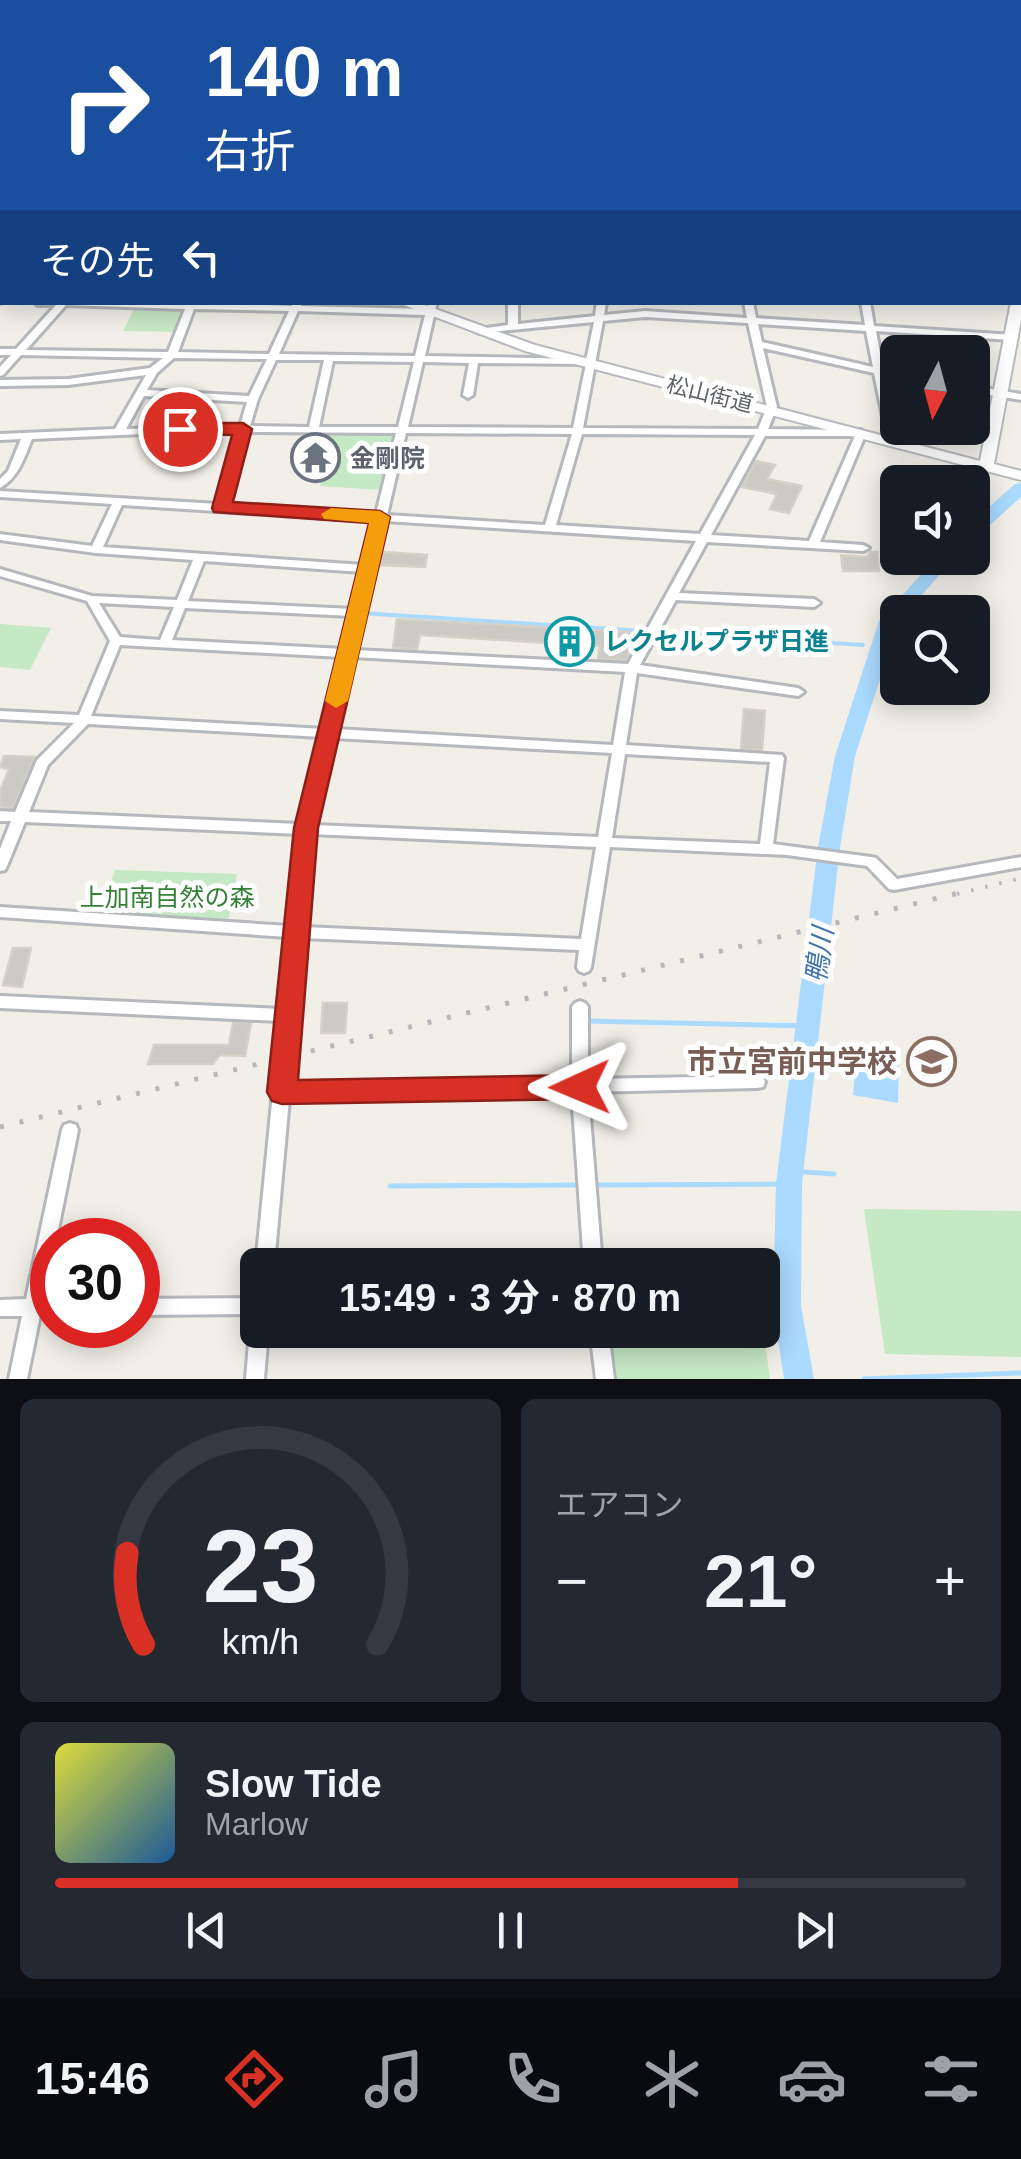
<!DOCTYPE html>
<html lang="ja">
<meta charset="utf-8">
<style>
:root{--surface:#171b24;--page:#242831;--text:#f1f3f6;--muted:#9ea1a6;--line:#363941;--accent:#d93025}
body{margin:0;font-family:Arial,"Noto Sans JP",sans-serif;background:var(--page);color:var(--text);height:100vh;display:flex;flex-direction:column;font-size:38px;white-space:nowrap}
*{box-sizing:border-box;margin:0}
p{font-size:32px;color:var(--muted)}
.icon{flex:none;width:55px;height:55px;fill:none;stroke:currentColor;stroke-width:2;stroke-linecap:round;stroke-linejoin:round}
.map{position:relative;height:1379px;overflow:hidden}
.side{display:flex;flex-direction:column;gap:20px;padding:20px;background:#0d0f14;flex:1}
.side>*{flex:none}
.guide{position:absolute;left:0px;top:0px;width:1022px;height:305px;box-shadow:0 5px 25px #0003;background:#1a4fa0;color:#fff;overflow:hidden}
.needle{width:65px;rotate:186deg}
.fabs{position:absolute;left:880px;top:335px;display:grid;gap:20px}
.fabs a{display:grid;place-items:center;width:110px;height:110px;border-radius:15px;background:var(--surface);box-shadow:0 5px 25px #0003;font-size:50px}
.speed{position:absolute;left:30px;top:1218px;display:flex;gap:20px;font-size:50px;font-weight:700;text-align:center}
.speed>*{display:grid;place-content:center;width:130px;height:130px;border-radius:50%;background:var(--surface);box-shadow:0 5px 25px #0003;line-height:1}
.speed .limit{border:15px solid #d22;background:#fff;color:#111}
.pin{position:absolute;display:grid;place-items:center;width:85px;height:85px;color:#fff;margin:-42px;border:5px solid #fff;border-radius:50%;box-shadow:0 2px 10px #0007}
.me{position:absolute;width:110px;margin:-55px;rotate:269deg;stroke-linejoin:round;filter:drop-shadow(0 0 8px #0008)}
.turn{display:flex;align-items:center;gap:35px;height:210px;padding:0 40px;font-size:45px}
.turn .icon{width:130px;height:130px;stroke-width:2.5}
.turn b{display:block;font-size:70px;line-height:85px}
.then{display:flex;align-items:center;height:95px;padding:0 40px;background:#0003;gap:20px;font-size:38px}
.big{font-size:75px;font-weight:700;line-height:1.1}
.side .tile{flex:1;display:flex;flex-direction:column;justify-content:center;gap:15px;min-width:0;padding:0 35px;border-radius:15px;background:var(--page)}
.side .dial{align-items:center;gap:0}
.dial svg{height:260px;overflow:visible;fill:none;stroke:var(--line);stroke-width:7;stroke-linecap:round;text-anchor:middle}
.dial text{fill:var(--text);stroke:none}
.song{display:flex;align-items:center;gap:30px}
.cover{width:120px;height:120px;border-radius:15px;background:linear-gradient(135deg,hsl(60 70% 55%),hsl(210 70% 35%))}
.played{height:10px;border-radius:5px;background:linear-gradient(90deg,var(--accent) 75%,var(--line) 75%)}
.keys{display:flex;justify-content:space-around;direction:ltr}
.heat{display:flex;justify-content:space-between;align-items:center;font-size:55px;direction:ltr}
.side .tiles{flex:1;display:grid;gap:20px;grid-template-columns:1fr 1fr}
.tile:last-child{grid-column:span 2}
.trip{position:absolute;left:240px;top:1248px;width:540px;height:100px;border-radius:15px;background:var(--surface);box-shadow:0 5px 25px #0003;font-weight:700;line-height:100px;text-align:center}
.menu{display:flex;height:160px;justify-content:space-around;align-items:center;background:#090b0e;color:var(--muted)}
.menu .icon{width:70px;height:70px}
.menu .selected{color:var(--accent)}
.menu b{font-size:45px;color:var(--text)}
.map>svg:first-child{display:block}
</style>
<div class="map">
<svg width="1021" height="1379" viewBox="0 0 1021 1379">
<rect width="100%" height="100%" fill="#f1efe8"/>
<!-- green -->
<g fill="#c5e8c5">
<polygon points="135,307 189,309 180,332 123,331"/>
<polygon points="319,432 394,434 381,490 320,486 322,479 313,478"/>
<polygon points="0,624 51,628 30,670 0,667"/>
<polygon points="115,870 237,874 227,926 99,918"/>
<polygon points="864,1209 1021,1211 1021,1357 885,1354"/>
<polygon points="763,1327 770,1379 609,1379 603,1330"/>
</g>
<!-- water -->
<polygon fill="#aadaff" points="857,1044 899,1051 898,1103 853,1095"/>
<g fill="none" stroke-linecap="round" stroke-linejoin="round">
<!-- stream-far1 -->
<polyline stroke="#aadaff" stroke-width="4" points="361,613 863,645"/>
<!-- stream -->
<g stroke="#aadaff" stroke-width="5">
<polyline points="587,1021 809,1026"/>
<polyline points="791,1171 834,1174"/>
<polyline points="595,1185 789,1184"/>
<polyline points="390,1186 580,1185"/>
<polyline points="420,1330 440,1344"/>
<polyline points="864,1379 1021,1373"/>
</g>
<!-- river -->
<g fill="#aadaff" fill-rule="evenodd">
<polygon points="999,0 1012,0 1013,2 1001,2"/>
<polygon points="1021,483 1021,497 978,536 972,537 972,522 1015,484"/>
<polygon points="936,558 954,558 907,612 898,612 898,624 855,756 840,847 802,1184 801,1306 814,1379 784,1379 773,1306 776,1184 818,847 835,756 879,621"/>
</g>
</g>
<!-- building -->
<g fill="#cccac5" stroke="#d6d1c6" stroke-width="2.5">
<polygon points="756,461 775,465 767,479 802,486 789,513 770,509 777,494 742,487"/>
<polygon points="382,552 427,555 425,567 379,565"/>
<polygon points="870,552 877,552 879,571 843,571 841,555 867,557"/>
<polygon points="397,619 629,632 628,657 626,660 598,659 600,646 420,635 417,649 393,648"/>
<polygon points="744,709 765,711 762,750 741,749"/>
<polygon points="4,756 35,757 13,808 0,807 0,791 9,769 0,767"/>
<polygon points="13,948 31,948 22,987 3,985"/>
<polygon points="323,1003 347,1003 345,1033 321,1033"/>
<polygon points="233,1023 251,1023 245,1056 220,1055 213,1064 148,1064 154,1045 229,1045"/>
</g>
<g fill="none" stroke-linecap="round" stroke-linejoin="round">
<defs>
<g id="street">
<polygon points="0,0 137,0 134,2 0,4"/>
<rect x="161" y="0" width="6" height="2"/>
<rect x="642" y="0" width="6" height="2"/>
<polygon points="662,0 715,0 718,2 678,2"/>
<rect x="809" y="0" width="6" height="2"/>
<polygon points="931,0 937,0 938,2 932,2"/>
<rect x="0" y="25" width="2" height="4"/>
<rect x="0" y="78" width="2" height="4"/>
<rect x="0" y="123" width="2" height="6"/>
<rect x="1020" y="140" width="1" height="4"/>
<rect x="0" y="159" width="2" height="5"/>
<rect x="0" y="186" width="2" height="4"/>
<polygon points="2,217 2,225 0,226 0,218"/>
<rect x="0" y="272" width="2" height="6"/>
<rect x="1020" y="276" width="1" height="6"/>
<polygon points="0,297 2,297 3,302 0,303"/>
<path d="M34,302H192L292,306L293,302H302L301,306L427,309L428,302H437L425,356L582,359L586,361L594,322L479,333V329L508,325V302H518V324L595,316L597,302H606L604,315L645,311L747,318L744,302H753L756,318L865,325L861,302H870L874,326L1014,335L1016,337L1011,340L876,331L883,369L898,372V378L884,375L898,442L893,445L888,442L874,373L763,348L777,407L768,429L861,430L866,433L820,542L863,545L869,548L863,551L707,542L679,593L814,599L820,603L814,607L676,600L640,665L798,688L804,692L798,696L637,673L626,745L782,755L784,758L773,844L871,857L876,858L897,879L1021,857V867L894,890L889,889L867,866L787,855L610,847L591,967L589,971L584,973L579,971L577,967L579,950L303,938L290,1086L572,1080V1007L575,1003L580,1001L585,1003L588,1007V1079L757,1076L763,1077L765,1082L763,1087L757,1088L588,1092L602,1265H584L572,1093L289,1099L274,1265H258V1268L256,1265L280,1021L0,1008V996L281,1009L288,937L0,917V907L290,926L299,834L25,822L7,866L5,870L0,871V849L11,821H0V811L15,812L37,760L74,723L0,719V711L79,715L110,641L87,601L0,576V569L92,596L177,600L193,560L96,553L0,540V534L92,546L112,504L0,497V491L218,504L238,432H187L32,439C24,458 19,477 0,488V479L8,471L21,439L0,440V434L115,429L146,375L68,385L0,386V380L68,379L150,368L163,358L21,355L3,375L0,376V367L11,355H0V349H16L56,305H38ZM66,305L185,309L168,352L26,350ZM194,309L289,311L269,354L178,352ZM298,311L425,315L415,356L279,354ZM645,317L748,323L767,407L758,429L583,428L603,321ZM758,324L866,331L873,367L762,342ZM174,358L267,359L249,396L147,390L157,373ZM276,360H324L309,427L250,426L258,399ZM333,361L414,362L398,427H319ZM423,362L469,363L463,395L468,398L473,395L478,363L586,364L573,428L408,427ZM144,396L247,402L240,426L126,429ZM249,432L396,433L376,514L228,505ZM406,433L572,434L545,525L387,515ZM582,434L755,435L700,534L556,525ZM765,436H855L809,541L711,535ZM122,505L375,521L364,565L103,547ZM386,521L696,541L628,664L355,650ZM204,561L362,572L353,609L188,601ZM99,603L174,607L160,640L120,637ZM185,608L351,616L343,649L172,640ZM120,645L341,657L324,729L91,716ZM353,657L625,672L613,745L336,729ZM88,724L322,737L300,824L29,812L48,765ZM334,738L612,753L598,837L314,825ZM625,754L770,762L760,844L612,838ZM312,834L596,847L581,939L304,927Z"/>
<polygon points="972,386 1021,394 1021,400 972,392"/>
<polygon points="70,1123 76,1125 78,1130 56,1240 52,1240 52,1255 44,1299 52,1299 52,1315 40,1315 27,1379 9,1379 22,1316 0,1316 0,1300 26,1299 62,1130 64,1125"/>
<polygon points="258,1298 258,1314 138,1315 138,1299"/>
<polygon points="258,1322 258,1330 268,1330 264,1379 246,1379 250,1330 253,1324"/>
<polygon points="590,1330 608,1330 614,1379 596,1379"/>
</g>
<g id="secondary">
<polygon points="0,0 7,0 0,5"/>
<rect x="1020" y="38" width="1" height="6"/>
<rect x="0" y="41" width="2" height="6"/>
<rect x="1020" y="85" width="1" height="6"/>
<rect x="0" y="115" width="2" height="7"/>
<rect x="1020" y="149" width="1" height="8"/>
<rect x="1020" y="218" width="1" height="8"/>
<polygon points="1021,299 1021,320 994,464 1021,471 1021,480 525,351 396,302 416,302 535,345 980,461 1011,302 1020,302"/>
</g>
</defs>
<!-- street casing -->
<use href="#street" stroke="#b5b8bc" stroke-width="6"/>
<!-- secondary casing -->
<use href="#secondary" stroke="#b6babf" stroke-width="4"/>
<!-- street -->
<use href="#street" fill="#fff" fill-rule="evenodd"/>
<!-- secondary -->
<use href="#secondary" fill="#fff" fill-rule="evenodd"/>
<!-- rail-far1 -->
<polyline stroke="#b6b7b8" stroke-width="4" stroke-dasharray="2.5 12" stroke-linecap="butt" points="957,894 1021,878"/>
<!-- rail -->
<polyline stroke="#b6b7b8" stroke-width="5" stroke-dasharray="4 16" stroke-linecap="butt" points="0,1127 967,891"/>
</g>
<!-- route -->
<polygon fill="#d93025" stroke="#8d1f18" stroke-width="2.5" points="180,423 243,423 252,429 233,502 380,511 390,517 318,828 298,1080 580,1075 590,1079 594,1087 590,1096 580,1099 282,1104 272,1101 267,1092 294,828 369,523 214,512 212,508 232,435 173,433 170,429"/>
<!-- slow -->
<polygon fill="#f59e0b" points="331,508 380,511 390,517 348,701 336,708 325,701 369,523 324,519 321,514"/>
<!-- icons -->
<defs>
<symbol id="temple-ring" viewBox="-11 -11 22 22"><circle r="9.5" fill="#fff" stroke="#6b7280" stroke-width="1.5"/><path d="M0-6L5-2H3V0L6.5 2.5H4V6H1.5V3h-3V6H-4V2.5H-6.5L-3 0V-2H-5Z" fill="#6b7280"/></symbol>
<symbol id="building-ring" viewBox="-11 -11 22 22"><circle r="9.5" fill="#fff" stroke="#0f9aa8" stroke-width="1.5"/><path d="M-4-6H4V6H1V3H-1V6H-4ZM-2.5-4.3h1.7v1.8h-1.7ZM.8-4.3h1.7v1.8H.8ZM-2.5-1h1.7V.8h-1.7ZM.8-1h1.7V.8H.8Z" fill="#0f9aa8"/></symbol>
<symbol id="school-ring" viewBox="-11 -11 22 22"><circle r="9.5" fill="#fff" stroke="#8d6e63" stroke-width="1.5"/><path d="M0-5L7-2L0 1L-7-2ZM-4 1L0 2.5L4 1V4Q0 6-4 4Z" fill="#8d6e63"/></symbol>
</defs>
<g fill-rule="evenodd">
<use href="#temple-ring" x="288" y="430" width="55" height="55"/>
<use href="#building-ring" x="542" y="614" width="55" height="55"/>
<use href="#school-ring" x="904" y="1034" width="55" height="55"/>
</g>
<g text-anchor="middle" stroke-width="10" stroke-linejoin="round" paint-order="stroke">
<!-- far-street labels -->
<g font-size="22" fill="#5f6368" stroke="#fff">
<text transform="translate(710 394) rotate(14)" y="8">松山街道</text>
</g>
<!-- worship labels -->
<g font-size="25" font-weight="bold" fill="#5b616d" stroke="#fff" text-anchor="start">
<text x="350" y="467">金剛院</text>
</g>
<!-- culture labels -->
<g font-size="25" font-weight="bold" fill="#0d838f" stroke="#fff" text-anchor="start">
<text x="604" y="650">レクセルプラザ日進</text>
</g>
<!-- park labels -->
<g font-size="25" fill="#348238" stroke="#fff">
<text x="167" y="906">上加南自然の森</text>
</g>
<!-- water labels -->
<g font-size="28" font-style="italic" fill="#4174aa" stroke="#fff">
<text transform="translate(819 955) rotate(-82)" y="10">鴨川</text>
</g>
<!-- near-education labels -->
<g font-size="30" font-weight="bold" fill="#785e54" stroke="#fff" text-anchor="end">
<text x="897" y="1072">市立宮前中学校</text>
</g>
</g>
</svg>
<div class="fabs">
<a><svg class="needle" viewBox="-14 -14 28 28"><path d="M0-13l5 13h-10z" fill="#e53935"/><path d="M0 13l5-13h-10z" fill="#9ea1a6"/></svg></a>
<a><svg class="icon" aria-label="sound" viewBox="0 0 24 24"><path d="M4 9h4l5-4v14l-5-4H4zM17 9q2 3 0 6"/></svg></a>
<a><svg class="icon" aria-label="search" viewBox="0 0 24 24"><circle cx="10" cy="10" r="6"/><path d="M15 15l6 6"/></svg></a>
</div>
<div class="speed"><div class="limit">30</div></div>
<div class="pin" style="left:180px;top:429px;background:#d93025"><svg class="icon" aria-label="arrive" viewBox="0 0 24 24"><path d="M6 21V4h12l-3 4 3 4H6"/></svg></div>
<svg class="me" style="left:580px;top:1087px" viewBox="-20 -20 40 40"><path d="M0-17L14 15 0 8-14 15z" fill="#d93025" stroke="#fff" stroke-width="4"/></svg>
<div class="trip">15:49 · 3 分 · 870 m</div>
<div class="guide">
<div class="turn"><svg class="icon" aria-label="right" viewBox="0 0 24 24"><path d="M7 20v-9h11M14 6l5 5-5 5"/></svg><div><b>140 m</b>右折</div></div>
<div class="then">その先<svg class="icon" aria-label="left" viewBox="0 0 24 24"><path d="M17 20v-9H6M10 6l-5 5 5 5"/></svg></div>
</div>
</div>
<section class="side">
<div class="tiles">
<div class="tile dial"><svg viewBox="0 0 100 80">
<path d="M14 69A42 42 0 1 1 86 69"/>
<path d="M14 69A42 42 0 0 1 9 41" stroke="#d93025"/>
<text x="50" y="56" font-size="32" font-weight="700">23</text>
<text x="50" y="72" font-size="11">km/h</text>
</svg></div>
<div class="tile"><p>エアコン</p>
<div class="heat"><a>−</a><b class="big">21°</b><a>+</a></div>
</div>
<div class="tile">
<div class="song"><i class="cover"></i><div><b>Slow Tide</b><p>Marlow</p></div></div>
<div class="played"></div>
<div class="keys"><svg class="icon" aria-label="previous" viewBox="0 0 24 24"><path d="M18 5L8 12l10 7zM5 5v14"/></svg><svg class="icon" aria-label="pause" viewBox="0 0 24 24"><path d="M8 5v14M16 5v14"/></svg><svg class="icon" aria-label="next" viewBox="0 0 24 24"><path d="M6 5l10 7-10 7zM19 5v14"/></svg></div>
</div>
</div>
</section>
<nav class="menu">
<b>15:46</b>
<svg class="icon selected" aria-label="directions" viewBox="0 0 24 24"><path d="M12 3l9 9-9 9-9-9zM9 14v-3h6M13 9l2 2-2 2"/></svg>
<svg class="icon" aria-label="music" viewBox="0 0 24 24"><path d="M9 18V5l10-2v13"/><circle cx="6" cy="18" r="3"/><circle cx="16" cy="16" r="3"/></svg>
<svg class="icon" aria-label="phone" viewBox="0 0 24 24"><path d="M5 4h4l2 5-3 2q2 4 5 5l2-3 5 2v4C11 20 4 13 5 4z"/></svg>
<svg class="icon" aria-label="climate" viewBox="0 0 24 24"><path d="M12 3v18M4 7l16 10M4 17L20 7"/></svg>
<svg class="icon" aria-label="car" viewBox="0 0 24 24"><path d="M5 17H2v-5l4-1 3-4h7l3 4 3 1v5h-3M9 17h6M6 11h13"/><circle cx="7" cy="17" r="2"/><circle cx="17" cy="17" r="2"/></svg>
<svg class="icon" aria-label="filters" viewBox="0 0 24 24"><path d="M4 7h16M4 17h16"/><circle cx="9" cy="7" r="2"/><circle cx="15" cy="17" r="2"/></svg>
</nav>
